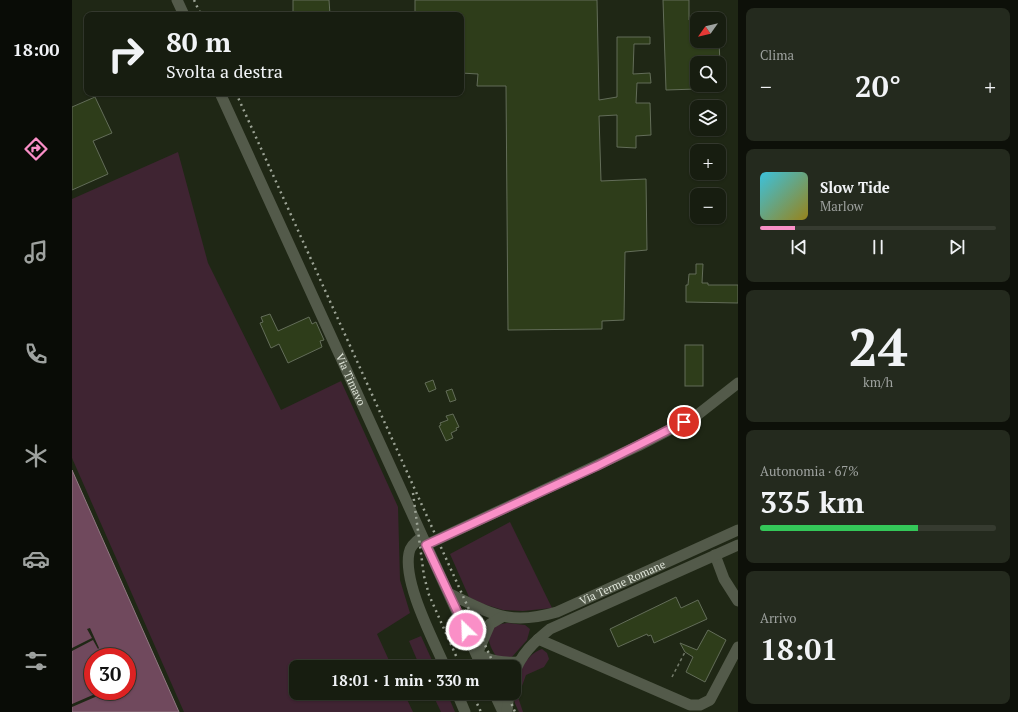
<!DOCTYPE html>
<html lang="it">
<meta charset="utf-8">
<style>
:root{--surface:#171d10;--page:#242a1e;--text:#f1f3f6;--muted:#9ea29f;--line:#363b30;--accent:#fa8fc7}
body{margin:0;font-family:"PT Serif",serif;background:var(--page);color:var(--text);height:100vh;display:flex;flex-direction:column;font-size:15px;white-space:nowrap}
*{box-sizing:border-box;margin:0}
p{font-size:13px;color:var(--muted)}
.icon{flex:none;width:22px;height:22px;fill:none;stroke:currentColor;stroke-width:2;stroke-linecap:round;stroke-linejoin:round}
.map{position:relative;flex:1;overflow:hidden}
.drawer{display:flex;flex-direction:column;gap:8px;padding:8px;background:#0d1009;width:280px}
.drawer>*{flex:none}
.banner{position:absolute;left:12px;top:12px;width:380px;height:84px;border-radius:8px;box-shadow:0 1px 3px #0004,0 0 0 1px var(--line);background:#171d10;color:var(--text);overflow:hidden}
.needle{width:26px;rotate:236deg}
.fabs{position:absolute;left:618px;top:12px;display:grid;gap:8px}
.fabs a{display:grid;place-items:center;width:36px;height:36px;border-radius:8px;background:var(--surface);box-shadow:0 1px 3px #0004,0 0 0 1px var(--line);font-size:20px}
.speed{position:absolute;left:12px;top:648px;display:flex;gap:8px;font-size:20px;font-weight:700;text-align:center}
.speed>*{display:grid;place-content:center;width:52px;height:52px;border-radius:50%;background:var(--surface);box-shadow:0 1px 3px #0004,0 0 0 1px var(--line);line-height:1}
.speed .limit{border:6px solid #d22;background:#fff;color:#111}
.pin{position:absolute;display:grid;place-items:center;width:34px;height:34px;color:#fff;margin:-17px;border:2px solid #fff;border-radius:50%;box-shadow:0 1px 4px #0007}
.me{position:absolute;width:44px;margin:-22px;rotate:336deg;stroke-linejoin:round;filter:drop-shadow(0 0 3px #0008)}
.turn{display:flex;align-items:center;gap:14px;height:84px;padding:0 16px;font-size:18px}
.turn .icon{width:52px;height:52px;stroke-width:2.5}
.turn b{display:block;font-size:28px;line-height:34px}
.big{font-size:30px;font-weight:700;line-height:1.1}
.drawer .tile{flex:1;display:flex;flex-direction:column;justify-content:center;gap:6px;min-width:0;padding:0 14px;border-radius:8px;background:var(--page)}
.drawer .dial{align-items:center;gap:0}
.dial b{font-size:52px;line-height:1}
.song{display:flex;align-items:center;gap:12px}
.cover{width:48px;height:48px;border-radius:6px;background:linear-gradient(135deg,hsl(190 70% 55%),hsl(50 70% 35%))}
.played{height:4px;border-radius:2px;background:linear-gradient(90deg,var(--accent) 15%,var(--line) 15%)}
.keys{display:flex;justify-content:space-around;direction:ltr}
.heat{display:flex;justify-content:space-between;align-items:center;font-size:22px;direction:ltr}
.charge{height:6px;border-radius:3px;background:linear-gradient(90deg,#34c759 67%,var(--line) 0)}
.trip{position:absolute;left:217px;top:660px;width:232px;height:40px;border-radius:8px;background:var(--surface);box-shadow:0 1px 3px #0004,0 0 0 1px var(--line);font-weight:700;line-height:40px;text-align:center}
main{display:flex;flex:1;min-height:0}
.menu{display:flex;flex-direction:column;width:72px;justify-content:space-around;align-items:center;background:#090c06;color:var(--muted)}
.menu .icon{width:28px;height:28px}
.menu .active{color:var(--accent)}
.menu b{font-size:18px;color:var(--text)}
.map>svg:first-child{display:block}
</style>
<main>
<nav class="menu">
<b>18:00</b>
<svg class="icon active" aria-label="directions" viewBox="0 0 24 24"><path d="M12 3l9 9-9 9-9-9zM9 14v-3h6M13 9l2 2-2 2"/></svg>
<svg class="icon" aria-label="music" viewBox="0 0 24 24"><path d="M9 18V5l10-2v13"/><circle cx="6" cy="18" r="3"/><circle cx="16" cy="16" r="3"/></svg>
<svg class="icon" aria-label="phone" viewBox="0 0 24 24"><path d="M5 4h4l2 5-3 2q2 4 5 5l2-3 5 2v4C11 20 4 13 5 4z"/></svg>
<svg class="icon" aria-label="climate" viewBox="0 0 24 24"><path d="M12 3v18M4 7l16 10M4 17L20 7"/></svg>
<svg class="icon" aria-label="car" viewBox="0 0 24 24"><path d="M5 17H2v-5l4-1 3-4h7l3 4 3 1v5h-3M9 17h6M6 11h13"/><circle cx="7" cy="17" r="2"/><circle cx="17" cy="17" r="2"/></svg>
<svg class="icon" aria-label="filters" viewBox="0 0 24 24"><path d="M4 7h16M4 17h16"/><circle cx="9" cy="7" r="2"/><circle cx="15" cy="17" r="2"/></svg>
</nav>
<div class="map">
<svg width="666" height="712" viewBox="0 0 666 712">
<rect width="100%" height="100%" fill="#1f2715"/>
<!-- green -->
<g fill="#3f2432">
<polygon points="106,152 136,263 209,410 269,381 326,507 328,580 338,613 305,634 320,667 224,667 224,693 332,693 341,712 112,712 0,458 0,199"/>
<polygon points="438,522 480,608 451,611 431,610 411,604 397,597 378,554"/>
<path d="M435,623L453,625L458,629L455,640L439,658L424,656C413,640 413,625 435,623Z"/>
<polygon points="349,636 363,667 348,667 337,641"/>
<path d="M470,649L475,653L477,659L472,667L454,675L446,697L451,712H447C445,708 443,704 442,700C439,683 453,654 470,649Z"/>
<polygon points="360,693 375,693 383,712 369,712"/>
</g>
<!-- water -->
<path fill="#70495d" stroke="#917882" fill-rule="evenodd" d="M0,470L107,712H0ZM21,657H55V691H21Z"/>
<!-- pier -->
<g fill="#1f2715">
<polygon points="18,628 27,648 26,649 21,640 0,651 0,648 20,638 15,629"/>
<polygon points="30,691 37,691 0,707 0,704"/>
</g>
<!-- building -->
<g fill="#2e3d1a" stroke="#636d59">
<polygon points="221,0 257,0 258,15 221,15"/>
<polygon points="343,0 525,0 527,100 545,97 545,37 578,37 578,44 562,44 561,74 578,73 579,83 565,83 564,103 578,103 579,135 564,136 564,148 545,147 545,115 527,116 529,181 574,179 575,250 553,252 552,320 530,321 530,329 436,330 434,86 405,86 406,74 389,73 389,15 343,15"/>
<polygon points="591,0 617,0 617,20 625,20 625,41 647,41 648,63 625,63 625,89 594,90"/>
<polygon points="23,97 40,133 21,141 36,174 0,190 0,107"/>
<polygon points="624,264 631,264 630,283 636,283 636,285 666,285 666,303 614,302 614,285 616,285 617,274 624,274"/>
<polygon points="198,314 206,331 237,317 240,324 244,322 252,340 248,341 250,347 216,363 207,344 199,348 188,323 191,322 189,317"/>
<rect x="613" y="345" width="18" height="41"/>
<polygon points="361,380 364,389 357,392 353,383"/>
<polygon points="380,389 384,400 378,402 374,391"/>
<polygon points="381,414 387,427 384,428 385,430 379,433 381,438 374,441 367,426 369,425 368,423 376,420 374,416"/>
<polygon points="604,597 609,608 626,600 635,619 582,643 579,635 576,636 575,634 546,647 538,629"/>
<polygon points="636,630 654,640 633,682 614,672 621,657 613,652 608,643 625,650"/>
</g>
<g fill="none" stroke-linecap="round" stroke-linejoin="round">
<!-- path -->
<polyline stroke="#737a6a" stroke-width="1.5" stroke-dasharray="3 3" stroke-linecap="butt" points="600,677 613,652"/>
<!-- minor -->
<g stroke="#535a4a" stroke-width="11">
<polyline points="105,0 112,15"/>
<path id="s1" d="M148,93L410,667"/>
<path d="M350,537C344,541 338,546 337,553C331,583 361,639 373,667"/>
<polyline points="354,545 566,446 624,416 666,383"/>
<polyline points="643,555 652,579 666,601"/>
<path id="s2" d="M378,594C420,614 437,626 485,612L666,530"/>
<path d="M430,617L418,624L405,654C419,661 430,663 446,662"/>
<polyline points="466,639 618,705 628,705 638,700 666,647"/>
<path d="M442,674C449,654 462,642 478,629L666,545"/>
<polyline points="385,693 393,712"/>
<polyline points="422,693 431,712"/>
<polyline points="435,712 437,693"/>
</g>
<!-- rail -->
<g stroke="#9da496" stroke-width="2.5" stroke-dasharray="2 4" stroke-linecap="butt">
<polyline points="122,0 129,15"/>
<polyline points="164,93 423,667"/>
<polyline points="341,493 352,576 357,595 389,667"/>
<polyline points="400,693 409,712"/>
<polyline points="435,693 443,712"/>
</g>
</g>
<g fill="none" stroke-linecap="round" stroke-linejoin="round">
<defs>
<polyline id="route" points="394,630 354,545 525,466 612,422"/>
</defs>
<!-- route casing -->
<use href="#route" stroke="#a25d81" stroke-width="10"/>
<!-- route -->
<use href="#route" stroke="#fa8fc7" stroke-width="7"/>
</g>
<g text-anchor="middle" stroke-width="4" stroke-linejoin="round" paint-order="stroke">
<!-- street labels -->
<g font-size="11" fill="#dfe5d9" stroke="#0b0e07">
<text dy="4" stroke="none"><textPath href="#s1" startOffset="315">Via Timavo</textPath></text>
<text dy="4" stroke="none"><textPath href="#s2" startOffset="184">Via Terme Romane</textPath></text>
</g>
</g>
</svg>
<div class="fabs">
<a><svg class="needle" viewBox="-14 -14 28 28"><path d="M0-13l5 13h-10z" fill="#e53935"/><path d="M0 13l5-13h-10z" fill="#9ea29f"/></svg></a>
<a><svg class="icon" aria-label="search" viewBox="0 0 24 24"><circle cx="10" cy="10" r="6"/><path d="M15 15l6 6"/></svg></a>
<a><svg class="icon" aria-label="layers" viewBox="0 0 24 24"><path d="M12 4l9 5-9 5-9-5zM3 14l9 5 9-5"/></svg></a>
<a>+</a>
<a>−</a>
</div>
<div class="speed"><div class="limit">30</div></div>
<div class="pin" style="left:612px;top:422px;background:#d93025"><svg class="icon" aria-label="arrive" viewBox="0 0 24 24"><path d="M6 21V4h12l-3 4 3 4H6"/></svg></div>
<svg class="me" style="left:394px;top:630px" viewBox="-20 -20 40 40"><circle r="17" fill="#fa8fc7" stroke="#fff" stroke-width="3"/><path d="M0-11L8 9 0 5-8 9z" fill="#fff"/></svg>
<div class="trip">18:01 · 1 min · 330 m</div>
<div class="banner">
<div class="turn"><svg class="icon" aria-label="right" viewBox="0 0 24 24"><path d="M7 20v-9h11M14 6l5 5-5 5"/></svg><div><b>80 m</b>Svolta a destra</div></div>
</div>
</div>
<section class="drawer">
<div class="tile"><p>Clima</p>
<div class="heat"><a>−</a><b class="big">20°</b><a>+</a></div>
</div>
<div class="tile">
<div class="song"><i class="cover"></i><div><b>Slow Tide</b><p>Marlow</p></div></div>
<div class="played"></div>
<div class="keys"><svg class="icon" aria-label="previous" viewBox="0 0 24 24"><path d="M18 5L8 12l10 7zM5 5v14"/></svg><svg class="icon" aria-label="pause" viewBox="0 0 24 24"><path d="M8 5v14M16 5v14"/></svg><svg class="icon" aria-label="next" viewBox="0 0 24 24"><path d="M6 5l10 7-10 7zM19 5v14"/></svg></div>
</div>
<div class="tile dial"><b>24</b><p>km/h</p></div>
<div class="tile"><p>Autonomia · 67%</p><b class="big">335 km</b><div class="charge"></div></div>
<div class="tile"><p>Arrivo</p><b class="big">18:01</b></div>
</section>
</main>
